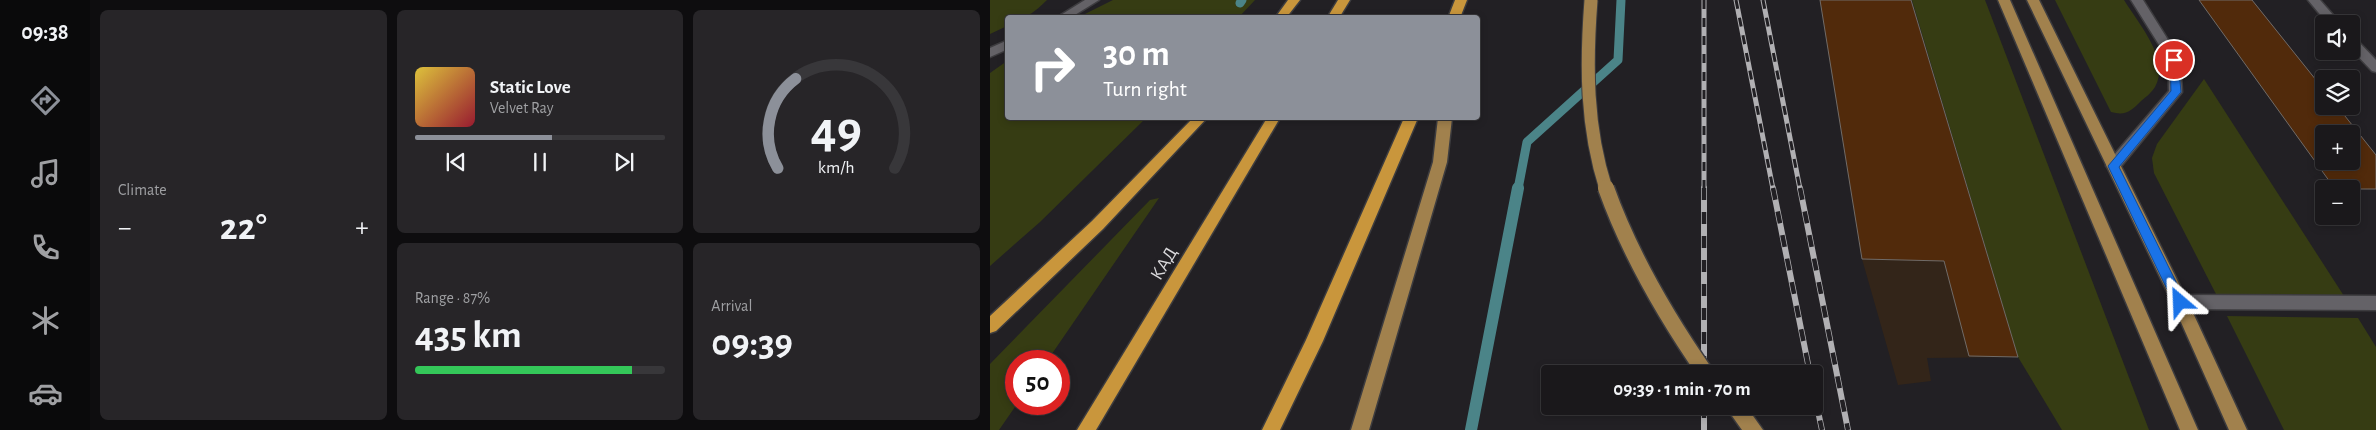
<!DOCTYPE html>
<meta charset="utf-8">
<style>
:root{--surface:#1a181b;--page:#272528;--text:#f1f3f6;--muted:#9fa0a3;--line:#38373a;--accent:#8c9099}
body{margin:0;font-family:"Alegreya Sans",sans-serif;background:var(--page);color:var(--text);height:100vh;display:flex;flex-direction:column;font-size:19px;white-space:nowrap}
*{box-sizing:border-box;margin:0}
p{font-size:16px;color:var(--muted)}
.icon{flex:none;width:28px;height:28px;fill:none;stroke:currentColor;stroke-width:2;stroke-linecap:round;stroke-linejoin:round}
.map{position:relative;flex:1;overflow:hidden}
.sheet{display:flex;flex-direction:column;gap:10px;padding:10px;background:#0e0d0f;width:900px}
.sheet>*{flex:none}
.guide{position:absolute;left:15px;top:15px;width:475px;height:105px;border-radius:5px;box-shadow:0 2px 8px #0003,0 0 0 1px var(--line);background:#8c9099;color:#fff;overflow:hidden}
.controls{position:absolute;left:1325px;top:15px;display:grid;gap:10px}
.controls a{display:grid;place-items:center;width:45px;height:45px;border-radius:5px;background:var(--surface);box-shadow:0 2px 8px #0003,0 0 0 1px var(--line);font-size:25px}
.speed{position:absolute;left:15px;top:350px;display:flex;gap:10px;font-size:25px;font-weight:700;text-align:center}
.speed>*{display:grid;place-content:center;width:65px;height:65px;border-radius:50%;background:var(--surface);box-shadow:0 2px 8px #0003,0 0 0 1px var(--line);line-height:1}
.speed .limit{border:8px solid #d22;background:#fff;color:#111}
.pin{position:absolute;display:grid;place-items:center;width:42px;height:42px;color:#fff;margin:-21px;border:2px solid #fff;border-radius:50%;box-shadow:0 1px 5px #0007}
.me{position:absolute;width:55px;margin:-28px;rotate:334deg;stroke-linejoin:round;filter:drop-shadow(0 0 4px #0008)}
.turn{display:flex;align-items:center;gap:18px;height:105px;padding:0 15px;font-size:22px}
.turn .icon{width:65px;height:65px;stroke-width:2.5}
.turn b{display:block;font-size:35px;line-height:42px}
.big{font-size:38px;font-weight:700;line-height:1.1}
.sheet .widget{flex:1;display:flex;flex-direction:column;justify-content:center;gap:8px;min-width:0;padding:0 18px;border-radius:8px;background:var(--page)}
.sheet .dial{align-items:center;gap:0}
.dial svg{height:130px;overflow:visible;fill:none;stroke:var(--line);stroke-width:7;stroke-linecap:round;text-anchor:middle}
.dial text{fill:var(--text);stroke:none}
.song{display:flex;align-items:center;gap:15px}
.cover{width:60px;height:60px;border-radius:8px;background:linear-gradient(135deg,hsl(50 70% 55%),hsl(350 70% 35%))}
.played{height:5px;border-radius:2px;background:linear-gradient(90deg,var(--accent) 55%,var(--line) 55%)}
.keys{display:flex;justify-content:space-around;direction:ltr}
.heat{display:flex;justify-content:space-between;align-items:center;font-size:28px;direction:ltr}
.charge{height:8px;border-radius:4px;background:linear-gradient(90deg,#34c759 87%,var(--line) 0)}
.sheet .tiles{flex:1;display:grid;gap:10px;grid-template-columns:repeat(3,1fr)}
.widget:first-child{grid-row:span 2}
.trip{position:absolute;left:551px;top:365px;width:282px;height:50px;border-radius:5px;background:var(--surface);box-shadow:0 2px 8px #0003,0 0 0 1px var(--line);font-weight:700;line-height:50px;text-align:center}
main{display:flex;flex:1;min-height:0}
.dock{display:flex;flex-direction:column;width:90px;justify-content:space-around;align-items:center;background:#0a0a0b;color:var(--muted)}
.dock .icon{width:35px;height:35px}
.dock .selected{color:var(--accent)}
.dock b{font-size:22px;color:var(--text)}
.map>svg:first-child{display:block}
</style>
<main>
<nav class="dock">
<b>09:38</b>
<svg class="icon selected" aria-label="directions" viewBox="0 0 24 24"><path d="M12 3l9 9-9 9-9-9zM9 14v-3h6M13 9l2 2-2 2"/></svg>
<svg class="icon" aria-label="music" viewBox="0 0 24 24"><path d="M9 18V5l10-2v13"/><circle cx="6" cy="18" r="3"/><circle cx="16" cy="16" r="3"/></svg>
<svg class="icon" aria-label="phone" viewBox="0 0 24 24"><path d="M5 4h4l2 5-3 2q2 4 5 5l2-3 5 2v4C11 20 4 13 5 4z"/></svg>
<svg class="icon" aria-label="climate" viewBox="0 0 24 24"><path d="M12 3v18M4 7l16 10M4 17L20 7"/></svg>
<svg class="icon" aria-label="car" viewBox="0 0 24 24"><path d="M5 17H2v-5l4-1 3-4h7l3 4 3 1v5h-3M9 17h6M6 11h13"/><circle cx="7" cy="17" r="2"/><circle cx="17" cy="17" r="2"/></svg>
</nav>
<section class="sheet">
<div class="tiles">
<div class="widget"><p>Climate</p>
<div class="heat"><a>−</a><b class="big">22°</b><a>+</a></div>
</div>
<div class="widget">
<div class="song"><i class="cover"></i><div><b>Static Love</b><p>Velvet Ray</p></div></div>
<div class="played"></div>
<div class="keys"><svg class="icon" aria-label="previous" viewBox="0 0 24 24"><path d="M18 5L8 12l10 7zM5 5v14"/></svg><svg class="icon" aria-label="pause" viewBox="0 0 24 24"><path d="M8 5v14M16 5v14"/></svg><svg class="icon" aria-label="next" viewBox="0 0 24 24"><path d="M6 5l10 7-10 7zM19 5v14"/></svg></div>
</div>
<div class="widget dial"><svg viewBox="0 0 100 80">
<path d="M14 69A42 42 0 1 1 86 69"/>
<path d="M14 69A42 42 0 0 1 25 14" stroke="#8c9099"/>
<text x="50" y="56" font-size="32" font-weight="700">49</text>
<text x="50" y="72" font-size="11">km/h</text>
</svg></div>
<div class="widget"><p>Range · 87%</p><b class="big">435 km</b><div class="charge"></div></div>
<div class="widget"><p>Arrival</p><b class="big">09:39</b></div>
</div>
</section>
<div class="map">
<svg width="1386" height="430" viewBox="0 0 1386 430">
<rect width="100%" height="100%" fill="#222024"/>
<!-- industrial -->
<polygon fill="#332519" points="830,0 1028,357 937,358 941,381 908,385 872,259"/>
<!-- green -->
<g fill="#363c13">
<path d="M0,0H57C42,14 39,18 18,18L17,26L0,34Z"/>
<polygon points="123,0 265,0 249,17 89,17"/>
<polygon points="922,0 995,0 1159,430 1072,430 1028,357"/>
<path d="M1065,0H1134C1148,23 1181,60 1165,87C1162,92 1156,97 1151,101C1141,111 1136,116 1121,112Z"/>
<polygon points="17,61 18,118 156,118 50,222 0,266 0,73"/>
<polygon points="1214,79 1354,296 1226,294 1164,173 1162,158 1167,144"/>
<polygon points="169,198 57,361 26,361 27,404 9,430 0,430 0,364 160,200"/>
<polygon points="1237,316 1368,318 1386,347 1386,430 1294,430"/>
</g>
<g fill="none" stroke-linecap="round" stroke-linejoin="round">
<!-- stream-far1 -->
<g stroke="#4b8488" stroke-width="9">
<polyline points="250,3 252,0"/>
<polyline points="528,189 537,142 628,60 631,0"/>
</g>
<!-- stream -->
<polyline stroke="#4b8488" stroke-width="12" points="481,430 528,188"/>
</g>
<!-- building -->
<g fill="#512a0b" stroke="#706b68" fill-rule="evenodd">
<polygon points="830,0 921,0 1028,357 979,356 954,261 872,259"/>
<path d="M1209,0H1262L1334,90V106H1347L1386,155V189H1345ZM1334,134H1361V161H1334Z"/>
</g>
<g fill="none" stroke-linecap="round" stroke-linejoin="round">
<defs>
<g id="minor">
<polygon points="95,0 109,0 80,18 66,18"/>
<polygon points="1141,0 1153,0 1190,59 1192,92 1128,170 1123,171 1116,166 1118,162 1179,91 1178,59"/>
<polygon points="1318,0 1330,0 1351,24 1338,24"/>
<polygon points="1361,37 1365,38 1386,60 1386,72 1382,71 1361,49"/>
<polygon points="18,40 18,49 0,57 0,48"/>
<polygon points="1190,295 1386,296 1386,310 1190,309 1184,307 1182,302 1184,297"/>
</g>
<g id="major">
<polygon points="1008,0 1020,0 1208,430 1190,430"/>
<polygon points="1037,0 1049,0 1198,302 1257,430 1239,430 1182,302"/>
<polygon points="448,118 462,118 457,162 379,430 361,430 443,162"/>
<polygon points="735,406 756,406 773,430 752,430"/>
</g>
<g id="highway">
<polygon points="298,0 310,0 296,18 285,18"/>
<polygon points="348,0 360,0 349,18 337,18"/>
<polygon points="465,0 477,0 470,18 458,18"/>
<polygon points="203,118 217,118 113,229 6,331 0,333 0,316 102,221"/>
<polygon points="277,118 290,118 106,430 87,430"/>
<polygon points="414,118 428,118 333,341 290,430 272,430 316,340"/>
</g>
</defs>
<!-- minor casing -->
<use href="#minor" stroke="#3d3c3f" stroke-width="3"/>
<!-- major casing -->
<use href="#major" stroke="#3d3c3f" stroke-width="3"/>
<!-- highway casing -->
<use href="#highway" stroke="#3d3c3f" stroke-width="3"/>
<!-- minor -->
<use href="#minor" fill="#646267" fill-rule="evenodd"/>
<!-- major -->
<use href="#major" fill="#a1814d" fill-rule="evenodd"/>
<!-- highway -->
<use href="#highway" fill="#c9963c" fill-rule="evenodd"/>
<defs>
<g id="rail-far1">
<polyline points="714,0 714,189"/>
<polyline points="746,0 783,189"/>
<polyline points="773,0 810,189"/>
</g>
<g id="rail">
<polyline points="714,188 714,374"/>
<polyline points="783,188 820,374"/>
<polyline points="810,188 858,430"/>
<polyline points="825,397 832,430"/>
<polyline points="714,406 714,430"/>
</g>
</defs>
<!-- rail-far1 casing -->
<use href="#rail-far1" stroke="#b1b0b3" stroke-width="5"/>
<!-- rail casing -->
<use href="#rail" stroke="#b1b0b3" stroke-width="6"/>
<!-- rail-far1 -->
<use href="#rail-far1" stroke="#222024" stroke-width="3" stroke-dasharray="9" stroke-linecap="butt"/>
<!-- rail -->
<use href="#rail" stroke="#222024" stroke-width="4.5" stroke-dasharray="12" stroke-linecap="butt"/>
<defs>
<path id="major-bridge-far1" d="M601,0C596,65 596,127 616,189"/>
<path id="major-bridge" d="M616,188C640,255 675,315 716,374"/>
</defs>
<!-- major-bridge-far1 casing -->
<use href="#major-bridge-far1" stroke="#3d3c3f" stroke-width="15" stroke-linecap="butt"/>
<!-- major-bridge casing -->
<use href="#major-bridge" stroke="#3d3c3f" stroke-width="19" stroke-linecap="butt"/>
<!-- major-bridge-far1 -->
<use href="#major-bridge-far1" stroke="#a1814d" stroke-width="13"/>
<!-- major-bridge -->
<use href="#major-bridge" stroke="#a1814d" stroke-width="16"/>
</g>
<!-- route -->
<polygon fill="#1a73e8" stroke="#114b97" points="1180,57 1188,60 1191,92 1129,167 1196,302 1190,308 1185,306 1118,166 1181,91"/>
<g text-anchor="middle" stroke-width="5" stroke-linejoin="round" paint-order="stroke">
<!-- street labels -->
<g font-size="19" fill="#dad9dc" stroke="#222024">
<text transform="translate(173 263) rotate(-59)" y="7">КАД</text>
</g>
</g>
</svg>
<div class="controls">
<a><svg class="icon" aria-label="sound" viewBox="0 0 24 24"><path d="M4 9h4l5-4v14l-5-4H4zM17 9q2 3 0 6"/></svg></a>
<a><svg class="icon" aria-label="layers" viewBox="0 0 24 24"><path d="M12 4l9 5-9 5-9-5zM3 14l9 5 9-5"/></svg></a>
<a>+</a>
<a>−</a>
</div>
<div class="speed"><div class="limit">50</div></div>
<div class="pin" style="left:1184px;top:60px;background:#d93025"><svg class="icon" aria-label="arrive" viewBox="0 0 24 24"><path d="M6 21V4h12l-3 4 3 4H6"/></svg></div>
<svg class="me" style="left:1190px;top:302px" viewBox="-20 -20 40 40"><path d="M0-17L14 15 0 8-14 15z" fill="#1a73e8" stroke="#fff" stroke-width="4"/></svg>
<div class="trip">09:39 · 1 min · 70 m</div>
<div class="guide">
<div class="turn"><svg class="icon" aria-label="right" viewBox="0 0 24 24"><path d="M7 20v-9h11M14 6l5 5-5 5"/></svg><div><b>30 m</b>Turn right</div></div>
</div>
</div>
</main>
